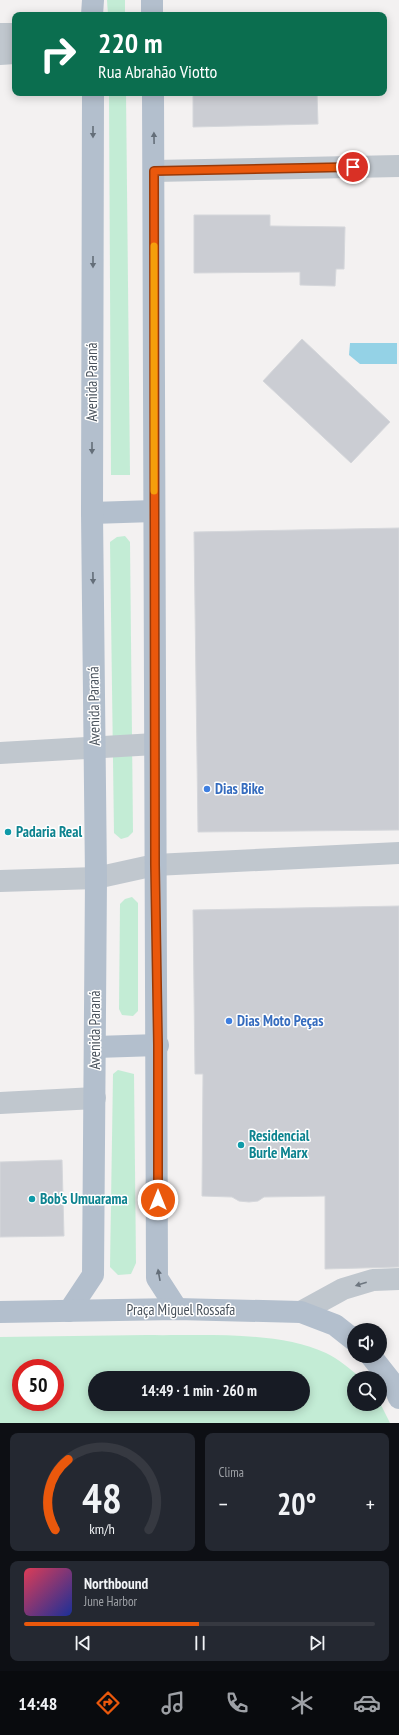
<!DOCTYPE html>
<html lang="pt">
<meta charset="utf-8">
<style>
:root{--surface:#171b24;--page:#242831;--text:#f1f3f6;--muted:#9ea1a6;--line:#363941;--accent:#ea580c}
body{margin:0;font-family:"PT Sans Narrow",sans-serif;background:var(--page);color:var(--text);height:100vh;display:flex;flex-direction:column;font-size:15px;white-space:nowrap}
*{box-sizing:border-box;margin:0}
p{font-size:13px;color:var(--muted)}
.icon{flex:none;width:22px;height:22px;fill:none;stroke:currentColor;stroke-width:2;stroke-linecap:round;stroke-linejoin:round}
.map{position:relative;height:1423px;overflow:hidden}
.side{display:flex;flex-direction:column;gap:10px;padding:10px;background:#0d0f14;flex:1}
.side>*{flex:none}
.banner{position:absolute;left:12px;top:12px;width:375px;height:84px;border-radius:8px;box-shadow:0 2px 10px #0003;background:#0b6e4f;color:#fff;overflow:hidden}
.controls{position:absolute;left:347px;top:1323px;display:grid;gap:8px}
.controls a{display:grid;place-items:center;width:40px;height:40px;border-radius:50%;background:var(--surface);box-shadow:0 2px 10px #0003;font-size:20px}
.speed{position:absolute;left:12px;top:1359px;display:flex;gap:8px;font-size:20px;font-weight:700;text-align:center}
.speed>*{display:grid;place-content:center;width:52px;height:52px;border-radius:50%;background:var(--surface);box-shadow:0 2px 10px #0003;line-height:1}
.speed .limit{border:6px solid #d22;background:#fff;color:#111}
.pin{position:absolute;display:grid;place-items:center;width:34px;height:34px;color:#fff;margin:-17px;border:2px solid #fff;border-radius:50%;box-shadow:0 1px 4px #0007}
.me{position:absolute;width:44px;margin:-22px;rotate:0deg;stroke-linejoin:round;filter:drop-shadow(0 0 3px #0008)}
.turn{display:flex;align-items:center;gap:14px;height:84px;padding:0 20px;font-size:18px}
.turn .icon{width:52px;height:52px;stroke-width:2.5}
.turn b{display:block;font-size:28px;line-height:34px}
.big{font-size:30px;font-weight:800;line-height:1.1}
.side .tile{flex:1;display:flex;flex-direction:column;justify-content:center;gap:6px;min-width:0;padding:0 14px;border-radius:8px;background:var(--page)}
.side .dial{align-items:center;gap:0}
.dial svg{height:104px;overflow:visible;fill:none;stroke:var(--line);stroke-width:7;stroke-linecap:round;text-anchor:middle}
.dial text{fill:var(--text);stroke:none}
.song{display:flex;align-items:center;gap:12px}
.cover{width:48px;height:48px;border-radius:6px;background:linear-gradient(135deg,hsl(350 70% 55%),hsl(230 70% 35%))}
.played{height:4px;border-radius:2px;background:linear-gradient(90deg,var(--accent) 50%,var(--line) 50%)}
.keys{display:flex;justify-content:space-around;direction:ltr}
.heat{display:flex;justify-content:space-between;align-items:center;font-size:22px;direction:ltr}
.side .tiles{flex:1;display:grid;gap:10px;grid-template-columns:1fr 1fr}
.tile:last-child{grid-column:span 2}
.trip{position:absolute;left:88px;top:1371px;width:222px;height:40px;border-radius:20px;background:var(--surface);box-shadow:0 2px 10px #0003;font-weight:800;line-height:40px;text-align:center}
.dock{display:flex;height:64px;justify-content:space-around;align-items:center;background:#090b0e;color:var(--muted)}
.dock .icon{width:28px;height:28px}
.dock .active{color:var(--accent)}
.dock b{font-size:18px;color:var(--text)}
.map>svg:first-child{display:block}
</style>
<div class="map">
<svg width="399" height="1423" viewBox="0 0 399 1423">
<rect width="100%" height="100%" fill="#f3f1f1"/>
<!-- green -->
<g fill="#c3ecd5" fill-rule="evenodd">
<polygon points="107,0 125,0 125,15 108,15"/>
<polygon points="109,93 126,93 130,475 111,475"/>
<polygon points="125,536 130,542 133,832 128,837 121,839 114,833 110,542 117,537"/>
<polygon points="132,897 138,903 138,1011 133,1016 122,1015 119,1009 120,904 125,899"/>
<polygon points="118,1070 134,1074 136,1263 131,1274 118,1275 110,1267 113,1074"/>
<path d="M147,1335C200,1336 277,1330 326,1353C339,1359 350,1369 361,1378H354V1404L380,1403L390,1423H0V1337ZM21,1368H55V1402H21ZM95,1378H303V1404H95Z"/>
</g>
<!-- water -->
<polygon fill="#94d2e6" points="350,343 397,343 397,364 360,364 349,355"/>
<!-- building -->
<g fill="#cbcdd3" stroke="#d5d7db">
<polygon points="193,93 317,93 318,124 193,127"/>
<polygon points="194,215 270,215 270,226 345,227 344,269 336,269 335,286 300,285 300,272 194,273"/>
<polygon points="302,339 390,422 351,463 263,381"/>
<polygon points="399,528 399,830 198,832 194,532"/>
<polygon points="399,906 399,1267 325,1269 325,1196 264,1197 258,1201 249,1202 239,1201 232,1197 202,1196 203,1074 195,1074 193,910"/>
<polygon points="62,1160 64,1236 0,1237 0,1162"/>
</g>
<g fill="none" stroke-linecap="round" stroke-linejoin="round">
<!-- minor -->
<g stroke="#c0c7ce" stroke-width="22">
<polyline points="0,34 15,34"/>
<polyline points="0,54 15,53"/>
<polyline points="154,171 399,166"/>
<polyline points="0,753 155,744"/>
<polyline points="0,881 96,878 155,865 399,853"/>
<polyline points="0,1103 95,1098"/>
<polyline points="301,1312 343,1289 373,1280 399,1279"/>
</g>
<!-- major -->
<g stroke="#b3bfcd" stroke-width="22">
<polyline points="152,0 152,15"/>
<polyline points="92,15 93,0"/>
<polyline points="153,93 157,1278 177,1309"/>
<polyline points="92,513 154,511"/>
<polyline points="96,1047 158,1045"/>
<polyline points="69,1311 93,1275 96,878 92,513 93,93"/>
<polyline points="0,1312 177,1309 301,1312 335,1325 354,1340"/>
<polyline points="371,1356 393,1384 399,1398"/>
</g>
</g>
<!-- one-way arrows -->
<defs><path id="oneway-solid" d="M-6-.8H1V-3.2L6.5 0L1 3.2V.8H-6Z"/></defs>
<g fill="#646e79">
<use href="#oneway-solid" transform="translate(93 132) rotate(90)"/>
<use href="#oneway-solid" transform="translate(154 138) rotate(-91)"/>
<use href="#oneway-solid" transform="translate(93 262) rotate(90)"/>
<use href="#oneway-solid" transform="translate(92 448) rotate(90)"/>
<use href="#oneway-solid" transform="translate(93 578) rotate(89)"/>
<use href="#oneway-solid" transform="translate(159 1275) rotate(-100)"/>
</g>
<use fill="#6d767f" href="#oneway-solid" transform="translate(361 1284) rotate(163)"/>
<g fill="none" stroke-linecap="round" stroke-linejoin="round">
<defs>
<polyline id="route" points="158,1200 158,1045 155,865 154,171 353,167"/>
</defs>
<!-- route casing -->
<use href="#route" stroke="#983908" stroke-width="10"/>
<!-- route -->
<use href="#route" stroke="#ea580c" stroke-width="7"/>
<!-- slow -->
<polyline stroke="#f59e0b" stroke-width="7" points="154,246 154,491"/>
</g>
<!-- markers -->
<g fill="#3f7fe0" stroke="#fff" stroke-width="1.5">
<circle cx="207" cy="789" r="4"/>
<circle cx="229" cy="1021" r="4"/>
</g>
<g fill="#0f9aa8" stroke="#fff" stroke-width="1.5">
<circle cx="8" cy="832" r="4"/>
<circle cx="241" cy="1145" r="4"/>
<circle cx="32" cy="1199" r="4"/>
</g>
<g text-anchor="middle" stroke-width="3" stroke-linejoin="round" paint-order="stroke">
<!-- street labels -->
<g font-size="15" fill="#4a535d" stroke="#fff">
<text transform="translate(92 382) rotate(-90)" y="5">Avenida Paraná</text>
<text transform="translate(94 706) rotate(-91)" y="5">Avenida Paraná</text>
<text transform="translate(95 1030) rotate(-90)" y="5">Avenida Paraná</text>
<text x="181" y="1315">Praça Miguel Rossafa</text>
</g>
<!-- shop labels -->
<g font-size="15" font-weight="bold" fill="#366cbe" stroke="#fff" text-anchor="start">
<text x="215" y="794">Dias Bike</text>
<text x="237" y="1026">Dias Moto Peças</text>
</g>
<!-- culture labels -->
<g font-size="15" font-weight="bold" fill="#0d838f" stroke="#fff" text-anchor="start">
<text x="16" y="837">Padaria Real</text>
<text x="249" y="1141">Residencial<tspan x="249" dy="17">Burle Marx</tspan></text>
<text x="40" y="1204">Bob's Umuarama</text>
</g>
</g>
</svg>
<div class="controls">
<a><svg class="icon" aria-label="sound" viewBox="0 0 24 24"><path d="M4 9h4l5-4v14l-5-4H4zM17 9q2 3 0 6"/></svg></a>
<a><svg class="icon" aria-label="search" viewBox="0 0 24 24"><circle cx="10" cy="10" r="6"/><path d="M15 15l6 6"/></svg></a>
</div>
<div class="speed"><div class="limit">50</div></div>
<div class="pin" style="left:353px;top:167px;background:#d93025"><svg class="icon" aria-label="arrive" viewBox="0 0 24 24"><path d="M6 21V4h12l-3 4 3 4H6"/></svg></div>
<svg class="me" style="left:158px;top:1200px" viewBox="-20 -20 40 40"><circle r="17" fill="#ea580c" stroke="#fff" stroke-width="3"/><path d="M0-11L8 9 0 5-8 9z" fill="#fff"/></svg>
<div class="trip">14:49 · 1 min · 260 m</div>
<div class="banner">
<div class="turn"><svg class="icon" aria-label="right" viewBox="0 0 24 24"><path d="M7 20v-9h11M14 6l5 5-5 5"/></svg><div><b>220 m</b>Rua Abrahão Viotto</div></div>
</div>
</div>
<section class="side">
<div class="tiles">
<div class="tile dial"><svg viewBox="0 0 100 80">
<path d="M14 69A42 42 0 1 1 86 69"/>
<path d="M14 69A42 42 0 0 1 24 15" stroke="#ea580c"/>
<text x="50" y="56" font-size="32" font-weight="700">48</text>
<text x="50" y="72" font-size="11">km/h</text>
</svg></div>
<div class="tile"><p>Clima</p>
<div class="heat"><a>−</a><b class="big">20°</b><a>+</a></div>
</div>
<div class="tile">
<div class="song"><i class="cover"></i><div><b>Northbound</b><p>June Harbor</p></div></div>
<div class="played"></div>
<div class="keys"><svg class="icon" aria-label="previous" viewBox="0 0 24 24"><path d="M18 5L8 12l10 7zM5 5v14"/></svg><svg class="icon" aria-label="pause" viewBox="0 0 24 24"><path d="M8 5v14M16 5v14"/></svg><svg class="icon" aria-label="next" viewBox="0 0 24 24"><path d="M6 5l10 7-10 7zM19 5v14"/></svg></div>
</div>
</div>
</section>
<nav class="dock">
<b>14:48</b>
<svg class="icon active" aria-label="directions" viewBox="0 0 24 24"><path d="M12 3l9 9-9 9-9-9zM9 14v-3h6M13 9l2 2-2 2"/></svg>
<svg class="icon" aria-label="music" viewBox="0 0 24 24"><path d="M9 18V5l10-2v13"/><circle cx="6" cy="18" r="3"/><circle cx="16" cy="16" r="3"/></svg>
<svg class="icon" aria-label="phone" viewBox="0 0 24 24"><path d="M5 4h4l2 5-3 2q2 4 5 5l2-3 5 2v4C11 20 4 13 5 4z"/></svg>
<svg class="icon" aria-label="climate" viewBox="0 0 24 24"><path d="M12 3v18M4 7l16 10M4 17L20 7"/></svg>
<svg class="icon" aria-label="car" viewBox="0 0 24 24"><path d="M5 17H2v-5l4-1 3-4h7l3 4 3 1v5h-3M9 17h6M6 11h13"/><circle cx="7" cy="17" r="2"/><circle cx="17" cy="17" r="2"/></svg>
</nav>
